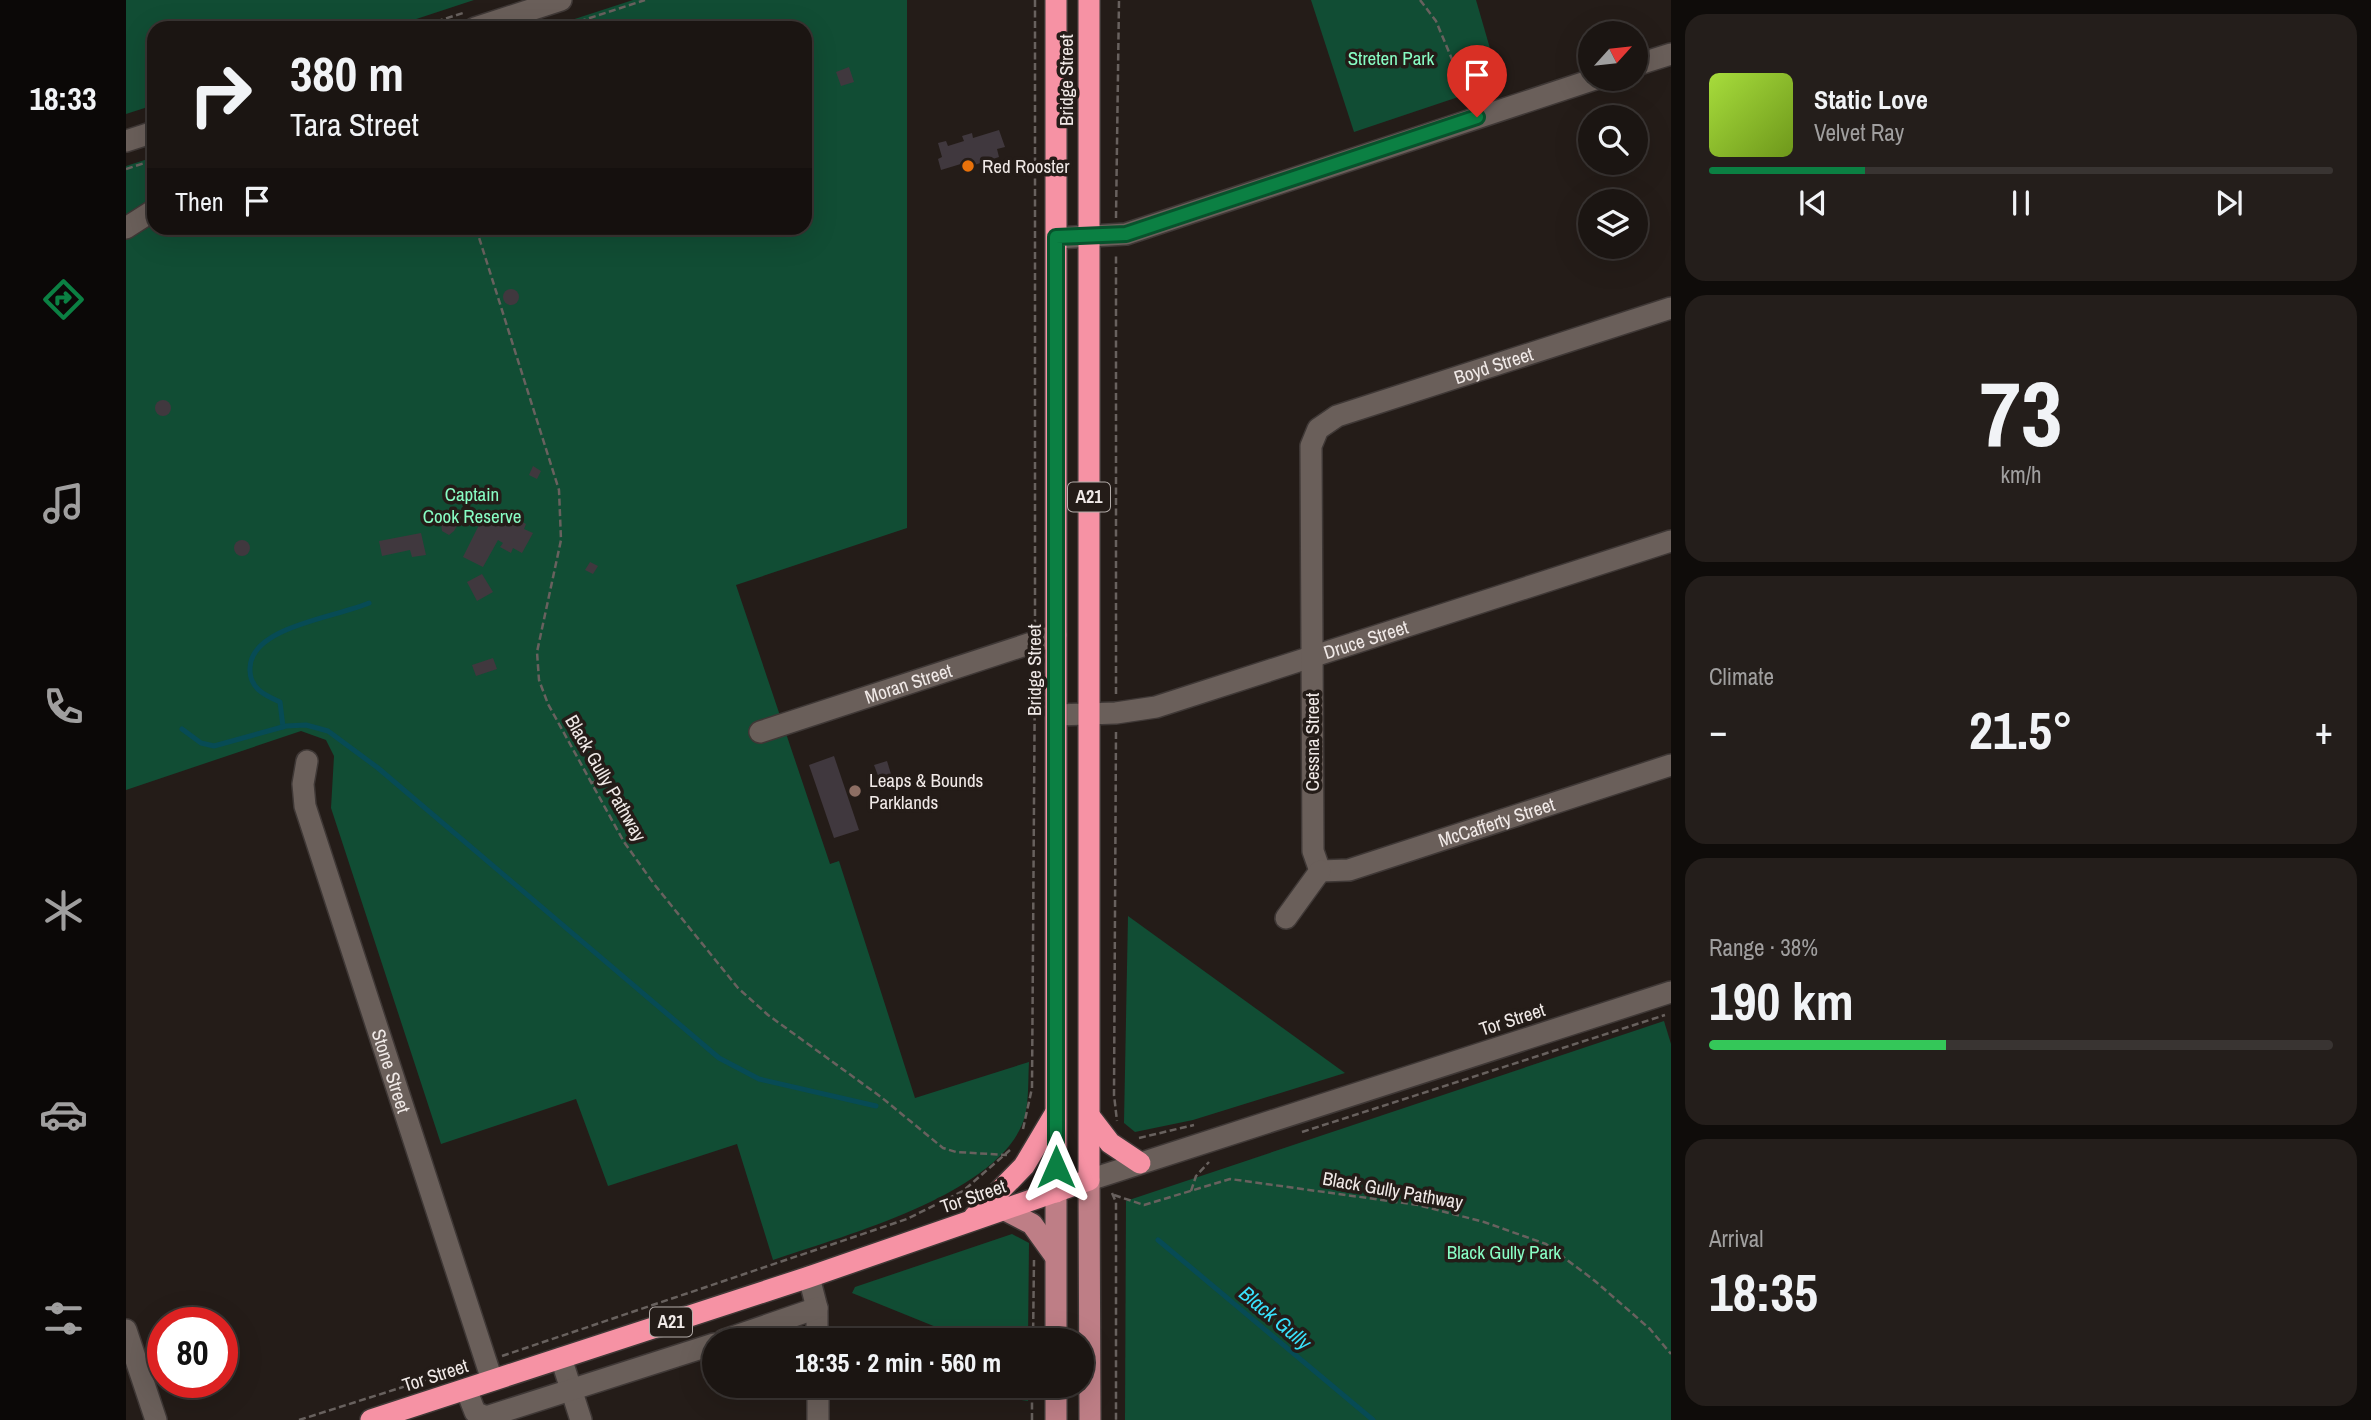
<!DOCTYPE html>
<meta charset="utf-8">
<style>
:root{--surface:#1b1512;--page:#241e1b;--text:#f1f3f6;--muted:#a09f9f;--line:#393432;--accent:#0b8043}
body{margin:0;font-family:"Archivo Narrow",sans-serif;background:var(--page);color:var(--text);height:100vh;display:flex;flex-direction:column;font-size:26px;white-space:nowrap}
*{box-sizing:border-box;margin:0}
p{font-size:23px;color:var(--muted)}
.icon{flex:none;width:38px;height:38px;fill:none;stroke:currentColor;stroke-width:2;stroke-linecap:round;stroke-linejoin:round}
.map{position:relative;flex:1;overflow:hidden}
.panel{display:flex;flex-direction:column;gap:14px;padding:14px;background:#0f0c0a;width:700px}
.panel>*{flex:none}
.banner{position:absolute;left:21px;top:21px;width:665px;height:214px;border-radius:21px;box-shadow:0 7px 28px #0002,0 0 0 2px var(--line);background:#1b1512;color:var(--text);overflow:hidden}
.needle{width:46px;rotate:63deg}
.controls{position:absolute;left:1452px;top:21px;display:grid;gap:14px}
.controls a{display:grid;place-items:center;width:70px;height:70px;border-radius:50%;background:var(--surface);box-shadow:0 7px 28px #0002,0 0 0 2px var(--line);font-size:35px}
.speed{position:absolute;left:21px;top:1307px;display:flex;gap:14px;font-size:35px;font-weight:700;text-align:center}
.speed>*{display:grid;place-content:center;width:91px;height:91px;border-radius:50%;background:var(--surface);box-shadow:0 7px 28px #0002,0 0 0 2px var(--line);line-height:1}
.speed .limit{border:10px solid #d22;background:#fff;color:#111}
.pin{position:absolute;display:grid;place-items:center;width:60px;height:60px;color:#fff;margin:-72px -30px;border-radius:50% 50% 50% 0;rotate:-45deg;box-shadow:0 0 7px #0007}
.pin .icon{rotate:45deg}
.me{position:absolute;width:77px;margin:-38px;rotate:0deg;stroke-linejoin:round;filter:drop-shadow(0 0 5px #0008)}
.turn{display:flex;align-items:center;gap:24px;height:147px;padding:0 28px;font-size:32px}
.turn .icon{width:91px;height:91px;stroke-width:2.5}
.turn b{display:block;font-size:49px;line-height:60px}
.then{display:flex;align-items:center;height:66px;padding:0 28px;background:#0003;gap:14px;font-size:26px}
.big{font-size:52px;font-weight:700;line-height:1.1}
.panel .card{flex:1;display:flex;flex-direction:column;justify-content:center;gap:10px;min-width:0;padding:0 24px;border-radius:21px;background:var(--page)}
.panel .dial{align-items:center;gap:0}
.dial b{font-size:91px;line-height:1}
.song{display:flex;align-items:center;gap:21px}
.cover{width:84px;height:84px;border-radius:10px;background:linear-gradient(135deg,hsl(80 70% 55%),hsl(80 70% 35%))}
.played{height:7px;border-radius:4px;background:linear-gradient(90deg,var(--accent) 25%,var(--line) 25%)}
.keys{display:flex;justify-content:space-around;direction:ltr}
.heat{display:flex;justify-content:space-between;align-items:center;font-size:38px;direction:ltr}
.charge{height:10px;border-radius:5px;background:linear-gradient(90deg,#34c759 38%,var(--line) 0)}
.trip{position:absolute;left:576px;top:1328px;width:392px;height:70px;border-radius:35px;background:var(--surface);box-shadow:0 7px 28px #0002,0 0 0 2px var(--line);font-weight:700;line-height:70px;text-align:center}
main{display:flex;flex:1;min-height:0}
.tabs{display:flex;flex-direction:column;width:126px;justify-content:space-around;align-items:center;background:#0b0807;color:var(--muted)}
.tabs .icon{width:49px;height:49px}
.tabs .selected{color:var(--accent)}
.tabs b{font-size:32px;color:var(--text)}
.map>svg:first-child{display:block}
</style>
<main>
<nav class="tabs">
<b>18:33</b>
<svg class="icon selected" aria-label="directions" viewBox="0 0 24 24"><path d="M12 3l9 9-9 9-9-9zM9 14v-3h6M13 9l2 2-2 2"/></svg>
<svg class="icon" aria-label="music" viewBox="0 0 24 24"><path d="M9 18V5l10-2v13"/><circle cx="6" cy="18" r="3"/><circle cx="16" cy="16" r="3"/></svg>
<svg class="icon" aria-label="phone" viewBox="0 0 24 24"><path d="M5 4h4l2 5-3 2q2 4 5 5l2-3 5 2v4C11 20 4 13 5 4z"/></svg>
<svg class="icon" aria-label="climate" viewBox="0 0 24 24"><path d="M12 3v18M4 7l16 10M4 17L20 7"/></svg>
<svg class="icon" aria-label="car" viewBox="0 0 24 24"><path d="M5 17H2v-5l4-1 3-4h7l3 4 3 1v5h-3M9 17h6M6 11h13"/><circle cx="7" cy="17" r="2"/><circle cx="17" cy="17" r="2"/></svg>
<svg class="icon" aria-label="filters" viewBox="0 0 24 24"><path d="M4 7h16M4 17h16"/><circle cx="9" cy="7" r="2"/><circle cx="15" cy="17" r="2"/></svg>
</nav>
<div class="map">
<svg width="1545" height="1420" viewBox="0 0 1545 1420">
<rect width="100%" height="100%" fill="#241c18"/>
<!-- green -->
<g fill="#114d34">
<polygon points="0,0 348,0 263,28 28,28 28,105 0,114"/>
<path d="M507,0H781V528L610,585L704,864L713,861L789,1098L903,1062C902,1079 903,1099 899,1116C878,1194 715,1236 647,1260L611,1144L482,1186L450,1099L315,1144L205,808L208,756L200,740L175,731L0,790V166L28,157V228H679V28H421Z"/>
<polygon points="1185,0 1350,0 1374,83 1228,132"/>
<polygon points="1002,916 1219,1073 1067,1120 1009,1132 998,1123"/>
<polygon points="1538,1021 1545,1044 1545,1420 999,1420 1000,1201"/>
<polygon points="886,1234 903,1243 902,1340 810,1340 810,1327 726,1293 729,1287"/>
<polygon points="811,1386 902,1386 902,1401 811,1387"/>
</g>
<g fill="none" stroke-linecap="round" stroke-linejoin="round">
<!-- stream -->
<g stroke="#074b55" stroke-width="5">
<path d="M157,727L154,702C138,695 123,688 124,668C125,626 212,617 243,603"/>
<polyline points="56,729 75,743 88,746 160,726 180,725 202,731 252,768 593,1058 633,1079 750,1106"/>
<polyline points="1032,1240 1247,1420"/>
</g>
</g>
<!-- building -->
<g fill="#40383e">
<polygon points="723,67 728,82 715,86 710,72"/>
<polygon points="873,130 879,147 871,149 873,157 839,168 838,163 815,170 812,159 816,157 812,143 820,141 822,146 838,141 836,136 846,133 847,138"/>
<circle cx="385" cy="297" r="8"/>
<circle cx="37" cy="408" r="8"/>
<polygon points="407,466 415,471 411,479 403,475"/>
<polygon points="327,509 334,513 335,519 328,531 323,535 316,531 315,524 322,512"/>
<polygon points="361,509 387,523 390,518 400,524 398,529 407,533 396,553 387,548 385,553 374,547 377,543 372,540 357,567 337,557"/>
<polygon points="295,533 300,555 286,557 284,550 256,556 253,541"/>
<circle cx="116" cy="548" r="8"/>
<polygon points="464,562 472,566 467,574 459,570"/>
<polygon points="356,574 367,592 351,601 341,582"/>
<polygon points="367,658 371,669 350,676 346,665"/>
<polygon points="708,756 733,830 708,838 683,765"/>
<polygon points="761,761 765,774 753,778 748,765"/>
</g>
<g fill="none" stroke-linecap="round" stroke-linejoin="round">
<defs>
<g id="minor">
<polyline points="349,28 435,0"/>
<polyline points="1510,65 1545,54"/>
<polyline points="0,141 28,132"/>
<polyline points="0,228 28,210"/>
<polyline points="931,238 1000,234 1469,79"/>
<path id="s1" d="M931,715L990,713L1030,707L1545,541"/>
<path id="s2" d="M634,732L930,635"/>
<path id="s3" d="M181,761L177,784L179,806L366,1380"/>
<path id="s4" d="M1194,871L1187,851L1185,446L1192,429L1211,416L1545,308"/>
<path id="s5" d="M1194,871L1223,870L1545,765"/>
<polyline points="1160,918 1194,871"/>
<polyline points="963,1180 1545,992"/>
<polyline points="683,1277 691,1308 691,1340"/>
<polyline points="0,1330 30,1420"/>
<polyline points="598,1340 691,1308"/>
<polyline points="435,1358 455,1420"/>
<polyline points="692,1386 692,1420"/>
<polyline points="340,1389 349,1412 360,1417 588,1344"/>
</g>
<g id="major">
<polyline points="963,1180 964,1420"/>
<polyline points="879,1210 906,1224 929,1256"/>
<polyline points="930,1340 930,1192"/>
<polyline points="930,1386 930,1420"/>
</g>
<g id="highway">
<polyline points="964,1117 984,1143 1014,1163"/>
<polyline points="930,1192 930,0"/>
<polyline points="848,1217 898,1166 929,1114"/>
<polyline points="245,1420 683,1277 963,1180 963,0"/>
</g>
</defs>
<!-- minor casing -->
<use href="#minor" stroke="#3f3836" stroke-width="24"/>
<!-- major casing -->
<use href="#major" stroke="#3f3836" stroke-width="24"/>
<!-- highway casing -->
<use href="#highway" stroke="#3f3836" stroke-width="24"/>
<!-- path -->
<g stroke="#68615e" stroke-width="2.5" stroke-dasharray="7 3.5" stroke-linecap="butt">
<polyline points="909,0 909,623"/>
<polyline points="1294,0 1310,21 1343,100"/>
<polyline points="290,28 337,13"/>
<polyline points="433,28 519,0"/>
<polyline points="0,169 28,160"/>
<polyline points="990,218 993,0"/>
<polyline points="350,228 433,490 435,540 411,652 413,680 422,704 498,842 528,884 612,988 642,1015 755,1097 817,1148 830,1152 881,1155"/>
<polyline points="990,694 990,253"/>
<polyline points="990,732 988,1095 991,1121"/>
<polyline points="465,783 478,779"/>
<polyline points="897,1129 906,1088 909,661"/>
<polyline points="1176,1132 1539,1015"/>
<polyline points="1013,1138 1068,1125"/>
<polyline points="1065,1191 1070,1176 1083,1162"/>
<polyline points="986,1193 990,1202 990,1420"/>
<polyline points="988,1195 1018,1205 1104,1179 1292,1205 1358,1222 1420,1244 1469,1281 1524,1329 1545,1354"/>
<polyline points="907,1340 908,1260"/>
<polyline points="376,1356 781,1219 837,1191 884,1150"/>
<polyline points="173,1420 343,1366"/>
<polyline points="906,1420 906,1386"/>
</g>
<!-- minor -->
<use href="#minor" stroke="#6a5f5a" stroke-width="21"/>
<!-- major -->
<use href="#major" stroke="#be7e86" stroke-width="21"/>
<!-- highway -->
<use href="#highway" stroke="#f692a4" stroke-width="21"/>
</g>
<g fill="none" stroke-linecap="round" stroke-linejoin="round">
<defs>
<polyline id="route" points="930,1167 930,237 1000,234 1351,117"/>
</defs>
<!-- route casing -->
<use href="#route" stroke="#07532c" stroke-width="18"/>
<!-- route -->
<use href="#route" stroke="#0b8043" stroke-width="12"/>
</g>
<!-- markers -->
<circle fill="#e8710a" stroke="#241c18" stroke-width="2.5" cx="842" cy="166" r="7"/>
<circle fill="#8d6e63" stroke="#241c18" stroke-width="2.5" cx="729" cy="791" r="7"/>
<g text-anchor="middle" stroke-width="7" stroke-linejoin="round" paint-order="stroke">
<!-- shield labels -->
<g fill="#241c18" stroke="#b3aca9" stroke-width="2">
<rect x="942" y="482.5" width="42" height="29" rx="5"/>
<rect x="524" y="1307.5" width="42" height="29" rx="5"/>
</g>
<g font-size="18" font-weight="bold" fill="#f0e9e7">
<text x="963" y="503">A21</text>
<text x="545" y="1328">A21</text>
</g>
<!-- park labels -->
<g font-size="19" fill="#88fdc4" stroke="#241c18">
<text x="1265" y="65">Streten Park</text>
<text x="346" y="501">Captain<tspan x="346" dy="22">Cook Reserve</tspan></text>
<text x="1378" y="1259">Black Gully Park</text>
</g>
<!-- street labels -->
<g font-size="19" fill="#f0e9e7" stroke="#241c18">
<text transform="translate(940 80) rotate(-90)" y="7">Bridge Street</text>
<text dy="7" stroke="none"><textPath href="#s4" startOffset="632">Boyd Street</textPath></text>
<text dy="7" stroke="none"><textPath href="#s1" startOffset="320">Druce Street</textPath></text>
<text transform="translate(908 670) rotate(-90)" y="7">Bridge Street</text>
<text dy="7" stroke="none"><textPath href="#s2" startOffset="156">Moran Street</textPath></text>
<text transform="translate(1186 742) rotate(-90)" y="7">Cessna Street</text>
<text transform="translate(480 778) rotate(60)" y="7">Black Gully Pathway</text>
<text dy="7" stroke="none"><textPath href="#s5" startOffset="184">McCafferty Street</textPath></text>
<text transform="translate(1386 1019) rotate(-18)" y="7">Tor Street</text>
<text dy="7" stroke="none"><textPath href="#s3" startOffset="324">Stone Street</textPath></text>
<text transform="translate(1267 1190) rotate(10)" y="7">Black Gully Pathway</text>
<text transform="translate(847 1196) rotate(-19)" y="7">Tor Street</text>
<text transform="translate(309 1375) rotate(-18)" y="7">Tor Street</text>
</g>
<!-- poi labels -->
<g font-size="19" fill="#f0e9e7" stroke="#241c18" text-anchor="start">
<text x="856" y="173">Red Rooster</text>
<text x="743" y="787">Leaps &amp; Bounds<tspan x="743" dy="22">Parklands</tspan></text>
</g>
<!-- water labels -->
<g font-size="21" font-style="italic" fill="#39e1fc" stroke="#241c18">
<text transform="translate(1149 1318) rotate(40)" y="7">Black Gully</text>
</g>
</g>
</svg>
<div class="controls">
<a><svg class="needle" viewBox="-14 -14 28 28"><path d="M0-13l5 13h-10z" fill="#e53935"/><path d="M0 13l5-13h-10z" fill="#a09f9f"/></svg></a>
<a><svg class="icon" aria-label="search" viewBox="0 0 24 24"><circle cx="10" cy="10" r="6"/><path d="M15 15l6 6"/></svg></a>
<a><svg class="icon" aria-label="layers" viewBox="0 0 24 24"><path d="M12 4l9 5-9 5-9-5zM3 14l9 5 9-5"/></svg></a>
</div>
<div class="speed"><div class="limit">80</div></div>
<div class="pin" style="left:1351px;top:117px;background:#d93025"><svg class="icon" aria-label="arrive" viewBox="0 0 24 24"><path d="M6 21V4h12l-3 4 3 4H6"/></svg></div>
<svg class="me" style="left:930px;top:1167px" viewBox="-20 -20 40 40"><path d="M0-17L14 15 0 8-14 15z" fill="#0b8043" stroke="#fff" stroke-width="4"/></svg>
<div class="trip">18:35 · 2 min · 560 m</div>
<div class="banner">
<div class="turn"><svg class="icon" aria-label="right" viewBox="0 0 24 24"><path d="M7 20v-9h11M14 6l5 5-5 5"/></svg><div><b>380 m</b>Tara Street</div></div>
<div class="then">Then<svg class="icon" aria-label="arrive" viewBox="0 0 24 24"><path d="M6 21V4h12l-3 4 3 4H6"/></svg></div>
</div>
</div>
<section class="panel">
<div class="card">
<div class="song"><i class="cover"></i><div><b>Static Love</b><p>Velvet Ray</p></div></div>
<div class="played"></div>
<div class="keys"><svg class="icon" aria-label="previous" viewBox="0 0 24 24"><path d="M18 5L8 12l10 7zM5 5v14"/></svg><svg class="icon" aria-label="pause" viewBox="0 0 24 24"><path d="M8 5v14M16 5v14"/></svg><svg class="icon" aria-label="next" viewBox="0 0 24 24"><path d="M6 5l10 7-10 7zM19 5v14"/></svg></div>
</div>
<div class="card dial"><b>73</b><p>km/h</p></div>
<div class="card"><p>Climate</p>
<div class="heat"><a>−</a><b class="big">21.5°</b><a>+</a></div>
</div>
<div class="card"><p>Range · 38%</p><b class="big">190 km</b><div class="charge"></div></div>
<div class="card"><p>Arrival</p><b class="big">18:35</b></div>
</section>
</main>
